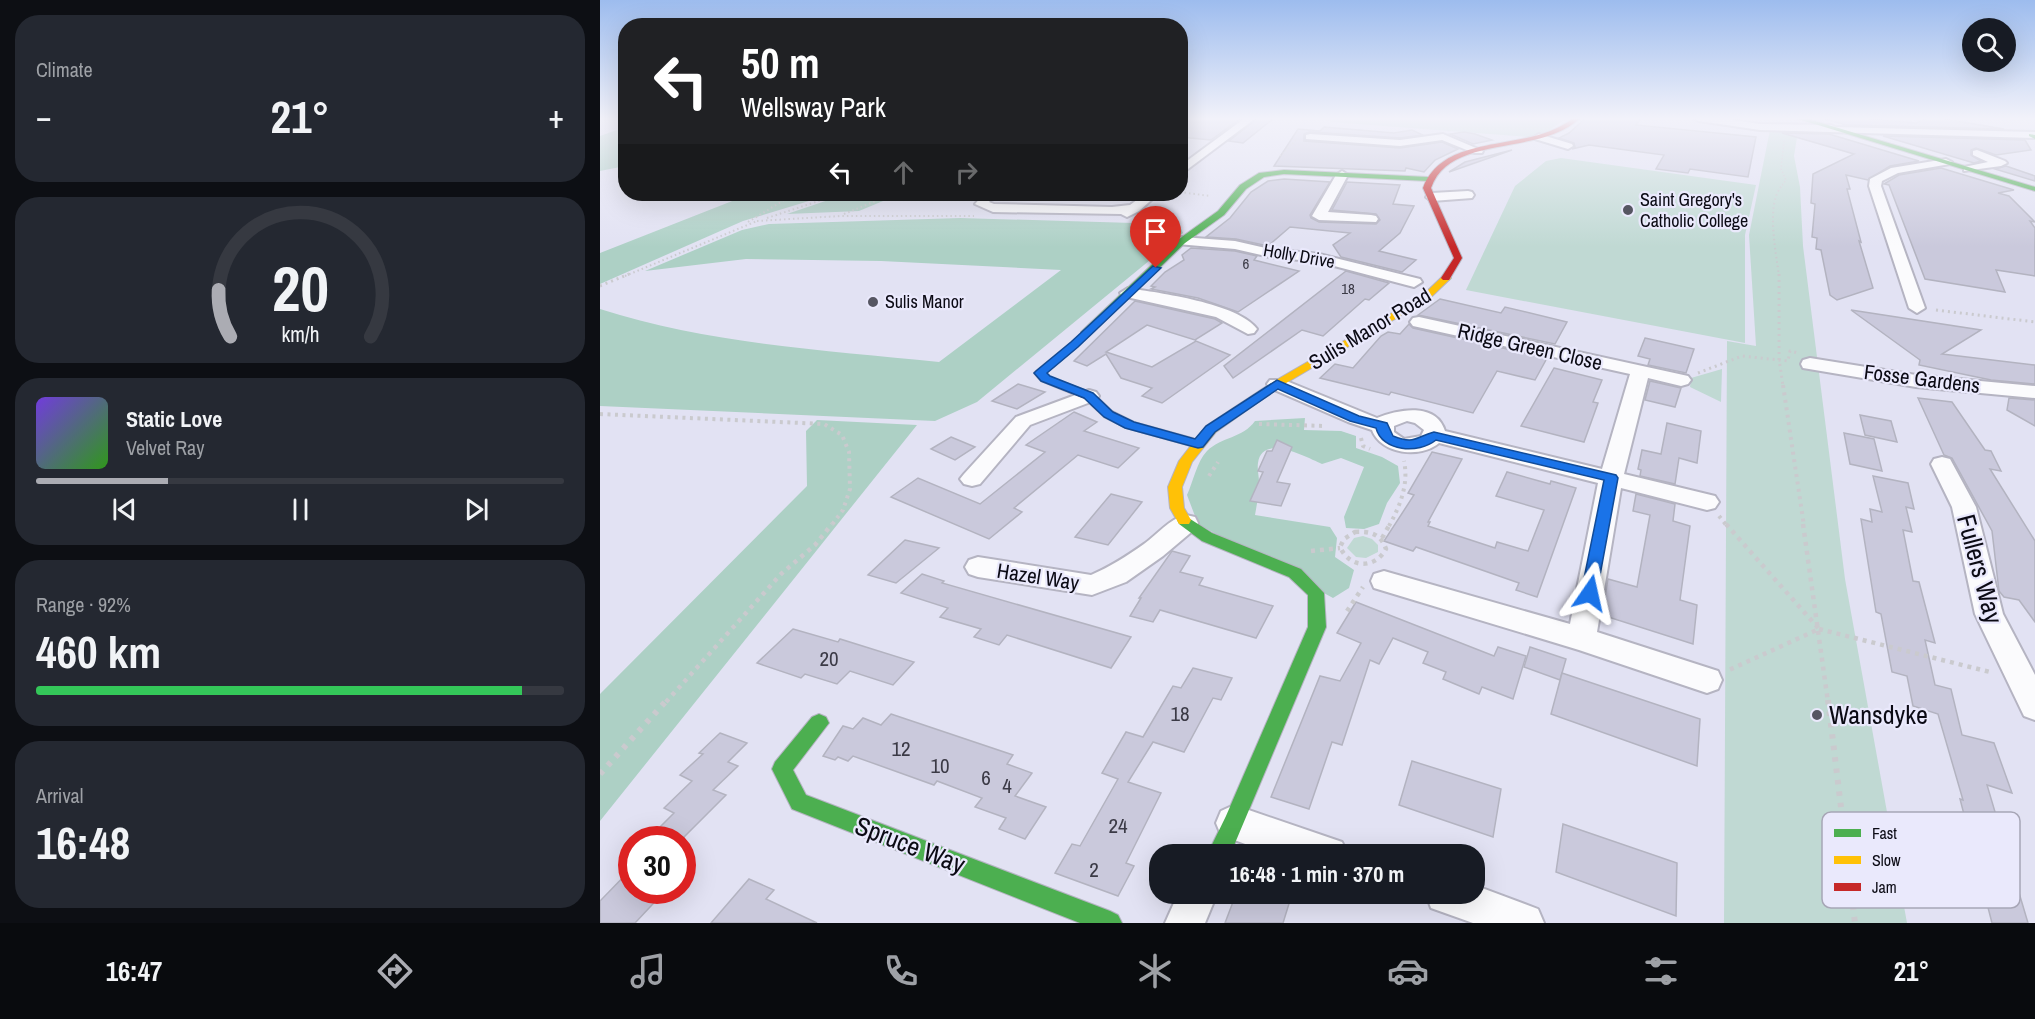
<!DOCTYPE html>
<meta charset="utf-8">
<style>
:root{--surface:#171b24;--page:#242831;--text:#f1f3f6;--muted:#9ea1a6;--line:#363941;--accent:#abacb3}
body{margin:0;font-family:"Archivo Narrow",sans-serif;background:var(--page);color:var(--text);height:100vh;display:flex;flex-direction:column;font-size:22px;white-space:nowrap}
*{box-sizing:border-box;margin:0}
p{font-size:20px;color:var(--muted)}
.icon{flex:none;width:33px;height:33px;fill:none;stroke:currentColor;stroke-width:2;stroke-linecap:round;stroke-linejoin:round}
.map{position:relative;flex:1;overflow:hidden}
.drawer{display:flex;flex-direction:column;gap:15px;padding:15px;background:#0d0f14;width:600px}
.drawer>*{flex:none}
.top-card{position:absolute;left:18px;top:18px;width:570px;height:183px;border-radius:24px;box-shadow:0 6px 24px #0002;background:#202124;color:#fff;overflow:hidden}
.buttons{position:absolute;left:1362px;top:18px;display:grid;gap:12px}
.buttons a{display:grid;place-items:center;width:54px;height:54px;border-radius:50%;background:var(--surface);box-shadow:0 6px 24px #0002;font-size:30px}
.speed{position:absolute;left:18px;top:826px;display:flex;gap:12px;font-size:30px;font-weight:700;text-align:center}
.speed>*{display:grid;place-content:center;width:78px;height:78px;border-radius:50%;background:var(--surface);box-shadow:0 6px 24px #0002;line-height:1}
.speed .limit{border:9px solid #d22;background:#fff;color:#111}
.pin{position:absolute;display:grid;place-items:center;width:51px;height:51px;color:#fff;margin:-62px -26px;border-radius:50% 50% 50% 0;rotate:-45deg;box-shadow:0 0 6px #0007}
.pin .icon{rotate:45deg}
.me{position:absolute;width:66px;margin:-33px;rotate:11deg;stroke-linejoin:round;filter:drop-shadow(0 0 4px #0008)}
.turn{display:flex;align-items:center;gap:21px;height:126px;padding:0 24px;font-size:27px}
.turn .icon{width:78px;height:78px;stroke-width:2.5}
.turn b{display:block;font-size:42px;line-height:51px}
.lanes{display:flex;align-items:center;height:57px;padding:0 24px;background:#0003;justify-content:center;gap:30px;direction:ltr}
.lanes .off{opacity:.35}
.big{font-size:45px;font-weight:800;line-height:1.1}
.drawer .card{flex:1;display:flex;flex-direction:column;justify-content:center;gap:9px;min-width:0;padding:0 21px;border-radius:24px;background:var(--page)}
.drawer .dial{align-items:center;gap:0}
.dial svg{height:156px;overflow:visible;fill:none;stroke:var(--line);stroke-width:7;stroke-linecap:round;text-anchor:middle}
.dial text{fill:var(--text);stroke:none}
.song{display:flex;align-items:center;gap:18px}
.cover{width:72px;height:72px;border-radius:9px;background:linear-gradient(135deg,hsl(260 70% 55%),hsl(110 70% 35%))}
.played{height:6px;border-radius:3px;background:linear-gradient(90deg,var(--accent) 25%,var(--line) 25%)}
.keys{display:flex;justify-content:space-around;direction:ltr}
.heat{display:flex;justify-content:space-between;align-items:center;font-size:33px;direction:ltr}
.charge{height:9px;border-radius:4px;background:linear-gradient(90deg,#34c759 92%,var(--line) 0)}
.trip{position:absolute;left:549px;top:844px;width:336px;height:60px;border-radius:24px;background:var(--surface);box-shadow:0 6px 24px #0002;font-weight:800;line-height:60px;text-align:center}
.menu{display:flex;height:96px;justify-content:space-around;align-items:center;background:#090b0e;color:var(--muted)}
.menu .icon{width:42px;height:42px}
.menu .active{color:var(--accent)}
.menu b{font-size:27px;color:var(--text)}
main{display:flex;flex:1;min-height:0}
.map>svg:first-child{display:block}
</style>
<main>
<section class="drawer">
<div class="card"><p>Climate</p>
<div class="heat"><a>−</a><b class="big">21°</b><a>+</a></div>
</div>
<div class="card dial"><svg viewBox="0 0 100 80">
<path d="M14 69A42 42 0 1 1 86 69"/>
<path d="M14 69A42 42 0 0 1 8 45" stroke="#abacb3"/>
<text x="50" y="56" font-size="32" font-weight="700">20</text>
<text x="50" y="72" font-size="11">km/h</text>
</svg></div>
<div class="card">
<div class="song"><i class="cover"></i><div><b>Static Love</b><p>Velvet Ray</p></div></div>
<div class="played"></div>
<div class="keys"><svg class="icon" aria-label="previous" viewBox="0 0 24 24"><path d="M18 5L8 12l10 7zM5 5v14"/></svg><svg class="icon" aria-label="pause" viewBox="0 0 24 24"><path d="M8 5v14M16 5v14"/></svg><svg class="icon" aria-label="next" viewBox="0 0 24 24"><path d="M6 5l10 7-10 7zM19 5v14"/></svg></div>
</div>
<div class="card"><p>Range · 92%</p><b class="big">460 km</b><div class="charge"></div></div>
<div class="card"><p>Arrival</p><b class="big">16:48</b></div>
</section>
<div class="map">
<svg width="1435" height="923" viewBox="0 0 1435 923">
<rect width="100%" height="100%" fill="#e2e2f3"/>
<!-- green -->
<g fill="#c0d9d3">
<polygon points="725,118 966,118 950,130 928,137 731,122"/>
<polygon points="1170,130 1198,131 1194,156 1200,187 1203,246 1245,579 1307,923 1124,923 1127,341 1156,346 1149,235"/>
<polygon points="961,158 1156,185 1145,235 1145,343 866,290 915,186 946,161"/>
<polygon points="1122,369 1121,402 1090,387 1091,378"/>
<polygon points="763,536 772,539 778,545 778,552 766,558 756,557 747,548 754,538"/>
</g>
<!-- forest -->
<g fill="#add0c5">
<polygon points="25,127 25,166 0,171 0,136"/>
<polygon points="150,194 232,194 143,221 0,284 0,253"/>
<polygon points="246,194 300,194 259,211 187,214"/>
<path d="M576,218L583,233L377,402L335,421L0,406V309C108,344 226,350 339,362L461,270L281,261L146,259L45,271L142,230L169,224L360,218L533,223Z"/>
<path d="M705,418L704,430L741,431L756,436V448L782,457L798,466L800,483L787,503L779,524L764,529L746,528L744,517L764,467L741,458L722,464C706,457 662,433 658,463C657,469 659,476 659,482C659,493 657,504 655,515L730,527L737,538L735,557L754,570L749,588L733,598L598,524L587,495C593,482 597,461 607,451C621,437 643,438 655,421Z"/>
<polygon points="217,420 317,425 0,821 0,694 207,486 206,431"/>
</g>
<!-- building -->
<g fill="#cac9dc" stroke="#b3b3c0" stroke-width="1.5">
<polygon points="580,118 641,118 611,140 580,137"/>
<polygon points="658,118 674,118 643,143 629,141"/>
<polygon points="986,118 1041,118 1036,125 1156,137 1148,177 1090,169 1088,173 1056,169 1064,155 989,145 972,149 975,147 974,143 959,138 969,133"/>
<polygon points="1222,118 1261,118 1316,123 1327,118 1339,118 1404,129 1246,125"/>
<polygon points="724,127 794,133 812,130 823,135 800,138 710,132 704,134 704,141 800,148 842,142 858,149 835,160 824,172 806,168 805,171 674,166 698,129 720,131"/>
<polygon points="864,132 875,134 892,140 873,144 850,134"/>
<polygon points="1182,133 1229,134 1319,161 1290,166 1268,180 1246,175 1250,189 1247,189 1261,242 1259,241 1273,288 1237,300 1230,295 1221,250 1216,249 1217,238 1212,237 1215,204 1211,203 1213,174 1254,154"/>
<polygon points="1283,136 1425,140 1431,150 1396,155 1376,148 1371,150 1371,155 1381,161 1374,163"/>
<polygon points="912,150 849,172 865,162"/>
<polygon points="1406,166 1435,176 1435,181 1395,169"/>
<polygon points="1341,168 1414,190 1398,193 1409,196 1435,222 1430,221 1435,228 1435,276 1396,270 1405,292 1325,279 1289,185 1284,184 1299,175"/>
<polygon points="684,179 730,182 710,215 711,218 719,222 776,224 780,220 776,214 732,210 747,182 800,185 793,204 814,206 800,233 779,251 816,260 802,272 741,257 733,245 750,233 690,227 668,246 636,239 606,237 630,218 651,192 668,181"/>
<polygon points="591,248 635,251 657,256 654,260 699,271 638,312 598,298 551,289 555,287 551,286 565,272 584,260 582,255"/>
<polygon points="746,271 789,283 769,300 765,299 723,336 702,330 633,378 624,366"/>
<polygon points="840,299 901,313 905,307 967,322 955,344 818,315"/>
<polygon points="535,301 615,319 622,323 595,340 547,325 506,352 552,367 596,341 630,355 562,403 542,396 552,388 521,378 506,354 487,366 474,361"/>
<polygon points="1251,310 1381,330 1342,354 1435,365 1435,384 1391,380 1319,365 1320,360"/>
<polygon points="809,324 813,328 947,358 935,380 897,371 873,413 791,392 789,395 720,378 735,364 753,368 781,336 788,332 800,334"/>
<polygon points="1045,338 1094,349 1086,373 1048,365 1050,359 1038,356"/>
<polygon points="954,368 1002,380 993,402 998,403 984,442 921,426"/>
<polygon points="1050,381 1081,388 1075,407 1045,400"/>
<polygon points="418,384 445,392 417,409 392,401"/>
<polygon points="1318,398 1352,402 1385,450 1391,451 1401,471 1390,469 1435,541 1435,622 1419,600 1404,597 1399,591 1392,531 1352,458 1344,455"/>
<polygon points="1409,398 1435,400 1435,426 1407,410"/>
<polygon points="474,412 497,422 484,431 539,448 518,468 478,455 414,508 422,512 389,539 291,497 318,478 380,504 445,452 426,445"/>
<polygon points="1260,415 1291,421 1297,442 1265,435"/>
<polygon points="1067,423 1101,431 1097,463 1079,458 1075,484 1040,476 1041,470 1038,469 1042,450 1061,454"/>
<polygon points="1244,433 1274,439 1282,471 1250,464"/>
<polygon points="351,437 375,447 355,460 331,449"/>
<polygon points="677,440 692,447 677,482 690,484 681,506 650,501 663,472 658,471 667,451 672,451"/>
<polygon points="832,452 862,459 828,522 830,522 828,526 895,548 897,542 928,551 944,510 896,496 907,472 950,484 951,481 976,488 937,597 916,590 919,583 816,547 813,551 784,541 814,495 808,493"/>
<polygon points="1273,476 1308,483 1314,509 1306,507 1312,532 1303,530 1313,581 1319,582 1335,643 1325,640 1335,685 1351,689 1362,735 1394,743 1412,793 1387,785 1428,923 1392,923 1360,799 1363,800 1338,714 1313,706 1307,676 1292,672 1281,614 1276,612 1261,519 1272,522 1270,509 1282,512"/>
<polygon points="511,494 542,502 508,545 475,537"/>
<polygon points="1036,494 1075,504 1073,521 1090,526 1080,600 1097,605 1093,644 1002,615 1008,579 1037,587 1050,515 1033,511"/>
<polygon points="305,540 339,548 296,583 268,575"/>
<polygon points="572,551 590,556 580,572 603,578 599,585 673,606 656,638 560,610 553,622 530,616 541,598 539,598"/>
<polygon points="322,574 344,581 342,583 531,637 511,668 407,635 399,645 374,637 381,629 340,617 348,608 301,593"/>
<polygon points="756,602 894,656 898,647 926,656 913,699 882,687 879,694 843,679 846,672 823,663 828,652 793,638 779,664 770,660 742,745 732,742 709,809 671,797 720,676 740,681 761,643 737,633"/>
<polygon points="193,629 238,642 240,639 314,662 293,685 250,671 237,684 205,674 201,678 157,663"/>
<polygon points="930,647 966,659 960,680 924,667"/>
<polygon points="593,668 632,678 621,700 613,698 584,752 553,742 528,782 561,793 526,863 534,866 518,896 455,873 472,844 480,846 518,779 502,773 526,732 543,737 573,686 581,688"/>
<polygon points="962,673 1100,719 1097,766 951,714"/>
<polygon points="291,714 413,755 407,764 432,773 415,796 446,807 425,839 399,829 406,818 375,807 382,798 337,781 334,785 253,756 248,761 238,757 235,760 223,756 243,726 253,729 263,718 281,725"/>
<polygon points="120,733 147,743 128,762 138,766 113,790 126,795 81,840 47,840 74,813 64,808 92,781 80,775 103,754 99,753"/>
<polygon points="812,761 901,789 893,837 799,805"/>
<polygon points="963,824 1077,863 1076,916 956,872"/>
<polygon points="32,868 32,891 65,891 35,923 0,923 0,901"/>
<polygon points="149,879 174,890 166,899 217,923 111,923"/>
<polygon points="636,894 692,894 683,923 625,923"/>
</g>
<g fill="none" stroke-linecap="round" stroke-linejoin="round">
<defs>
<g id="street">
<polygon points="645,118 656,118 580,175 580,166"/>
<polygon points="1094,118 1120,118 1160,124 1231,125 1235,127 1435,132 1435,138 1160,130 1099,121"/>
<polygon points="710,134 800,140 843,134 883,151 882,153 874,153 842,140 800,146 706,139 706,135"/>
<polygon points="939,134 972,144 973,146 968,149 935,139 934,137"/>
<polygon points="1377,150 1405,161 1407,163 1401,166 1364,171 1364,167 1388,162 1373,155 1373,151"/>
<polygon points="1346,159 1352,162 1350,164 1298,173 1282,181 1281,186 1325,308 1317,313 1309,308 1269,186 1270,179 1291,168"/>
<polygon points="742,171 748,175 728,212 771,215 776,216 778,219 776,222 719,220 712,216 736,175"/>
<polygon points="868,191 872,192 874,195 872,198 832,201 826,197 832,193"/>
<polygon points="384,194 396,194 389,202 394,204 512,207 530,205 545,194 558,194 539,211 527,217 521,214 393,212 375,204"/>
<polygon points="582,237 635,241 670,249 719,254 820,279 822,282 814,287 719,262 670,257 635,249 577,244 575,241"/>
<path d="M528,288C559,293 638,303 657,329L654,333L648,334L616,317L522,296L520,293Z"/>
<path d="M819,317L1088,376L1091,380L1088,384L1081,386L1048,378L1024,474L1115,496L1119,502L1115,508L1107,510L1021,488L997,632L1118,671L1122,680L1118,689L1107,693L979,650L774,588L771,581L774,574L784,571L970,624L998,483L839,443C820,459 781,454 772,430L748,422L670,388L667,384L670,380H684L777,418C799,409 836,402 845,431L1002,469L1030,374L813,326L810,322L813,318ZM807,421L815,423L824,430L821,436L804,439L794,432V426Z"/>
<polygon points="1210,358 1316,375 1435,386 1435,398 1316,387 1203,368 1201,364 1203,360"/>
<polygon points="489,390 496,392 499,396 496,400 430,425 380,484 372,486 364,484 360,479 364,474 416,417"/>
<polygon points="1342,457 1350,459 1376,507 1403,614 1435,675 1435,720 1424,716 1375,614 1352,507 1331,464 1334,459"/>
<path d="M586,515L595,517L598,523L595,529L563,556L526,582L492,595L378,577L369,574L365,567L369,560L378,557L491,575C510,567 527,556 544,544C558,534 569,519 586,515Z"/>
<polygon points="634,805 742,842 748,855 675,855 621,835 616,823 621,811"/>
<polygon points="874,885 938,909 944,923 873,923 831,908 826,894 874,894"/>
<polygon points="578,894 617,894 605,923 565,923"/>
</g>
<g id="fast">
<polygon points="1195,118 1205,118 1435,187 1435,191"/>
<polygon points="1429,134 1435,135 1435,139 1429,136"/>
<polygon points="684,170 828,177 832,179 828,181 684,174 664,177 646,189 624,215 585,243 489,336 481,336 481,332 579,239 618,211 640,185 659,173"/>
<polygon points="584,515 612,533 701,569 724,593 726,627 630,855 607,855 626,816 708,627 708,595 689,577 602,541 579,524 577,520 579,516"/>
<polygon points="219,714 226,717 229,723 193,770 206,795 510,911 518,915 522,923 480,923 192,809 172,769 175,762 212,717"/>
</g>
<polygon id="slow" points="843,276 851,278 829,299 681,386 616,432 592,462 582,487 584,508 591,520 589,524 579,524 570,508 568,487 579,461 606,426 673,382 823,295"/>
<g id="jam">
<path d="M973,118H980C940,157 850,133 831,188L862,258L849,280H843L841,278L854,258L823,188C845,130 930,154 973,118Z"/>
<polygon points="485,331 489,332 489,336 446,373 449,377 493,393 512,411 534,422 603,441 605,444 603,447 598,448 526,428 504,417 485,399 441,381 434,373 436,371"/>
</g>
</defs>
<!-- street casing -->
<use href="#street" stroke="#b5b4c2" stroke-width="4"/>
<!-- fast casing -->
<use href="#fast" stroke="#b5b4c2" stroke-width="2"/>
<!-- slow casing -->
<use href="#slow" stroke="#b5b4c2" stroke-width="2"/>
<!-- jam casing -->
<use href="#jam" stroke="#b5b4c2" stroke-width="2"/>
<!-- path-far5 -->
<g stroke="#cacace" stroke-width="1.5" stroke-dasharray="1.5 2" stroke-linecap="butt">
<polyline points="580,122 617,124"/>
<polyline points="580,130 608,132"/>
<polyline points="680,156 696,140"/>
<polyline points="1180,188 1186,180 1181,169 1184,141"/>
</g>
<!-- path-far4 -->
<g stroke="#cacace" stroke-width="2" stroke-dasharray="1.5 3" stroke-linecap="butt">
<polyline points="580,192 610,196"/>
<polyline points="309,200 318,194"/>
<polyline points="244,214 293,194"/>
<polyline points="167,218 240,194"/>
<polyline points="157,221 240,216 374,216"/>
<polyline points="148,222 194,194"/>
<polyline points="25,276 157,221"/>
<path d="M1179,276C1176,252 1166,205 1181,187"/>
</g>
<!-- path-far3 -->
<g stroke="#cacace" stroke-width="3" stroke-dasharray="2 4" stroke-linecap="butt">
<polyline points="1179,274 1179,359 1183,386"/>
<polyline points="0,286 29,274"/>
<polyline points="1336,310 1435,322"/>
<polyline points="1098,373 1142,356 1188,361 1190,351 1198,353"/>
</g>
<!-- path-far2 -->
<g stroke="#cacace" stroke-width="4" stroke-dasharray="3 4.5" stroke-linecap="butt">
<polyline points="1183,385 1204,526"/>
<polyline points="0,414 224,424 242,435 249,452 250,489 243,510 231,526"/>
<polyline points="659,424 726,426"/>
<polyline points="761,438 763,446 770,449"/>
<polyline points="609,476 618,462"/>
<polyline points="1119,516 1127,526"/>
<path d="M789,526C800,506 809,484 804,461"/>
</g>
<!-- path-far1 -->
<g stroke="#cacace" stroke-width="4.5" stroke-dasharray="4 5" stroke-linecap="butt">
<polyline points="1126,524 1219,629 1129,670"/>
<polyline points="1203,524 1228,702"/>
<path d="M755,532C770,531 781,534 786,549C775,569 750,569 740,547L744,539Z"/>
<polyline points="782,538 790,524"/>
<polyline points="711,551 740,548"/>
<polyline points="747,611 763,587"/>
<polyline points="1219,629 1390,672"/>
<polyline points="66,702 181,574 215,545 232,524"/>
</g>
<!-- path -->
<g stroke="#cacace" stroke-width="6" stroke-dasharray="4.5 7" stroke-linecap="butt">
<polyline points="1228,700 1255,923"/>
<polyline points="0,774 67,700"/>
</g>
<!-- street -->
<use href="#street" fill="#fbfbfd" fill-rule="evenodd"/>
<!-- fast -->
<use href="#fast" fill="#4caf50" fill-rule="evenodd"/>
<!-- slow -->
<use href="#slow" fill="#ffc107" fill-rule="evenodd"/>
<!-- jam -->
<use href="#jam" fill="#c62828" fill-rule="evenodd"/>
</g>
<!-- sky -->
<linearGradient id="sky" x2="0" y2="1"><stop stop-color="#9dbcee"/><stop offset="0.48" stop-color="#f2f2fa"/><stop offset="1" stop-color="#f2f2fa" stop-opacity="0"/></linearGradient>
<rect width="1435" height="247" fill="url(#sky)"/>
<!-- route -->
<path fill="#1a73e8" stroke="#114b97" stroke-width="1.5" d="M553,266L561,268L478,347L447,373L450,376L493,393L513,412L534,422L595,439L606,426L677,380L759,416L787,423L793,436C815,445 815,437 834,432L1016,475L1018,478L996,597L990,599L984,597L981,593L1004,480L836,440C819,454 782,452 776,428L750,421L678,389L615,432L603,447L598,448L525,428L504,417L484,398L441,381L434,373L436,371L471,342Z"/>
<!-- markers -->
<g fill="#565662" stroke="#eae9fc" stroke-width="2">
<circle cx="1028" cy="210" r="6"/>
<circle cx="273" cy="302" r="6"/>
<circle cx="1217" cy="715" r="6"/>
</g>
<g text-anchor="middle" stroke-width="4.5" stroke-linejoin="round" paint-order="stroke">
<!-- far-number labels -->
<g font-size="15" fill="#3b3a46">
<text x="646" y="269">6</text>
<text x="748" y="294">18</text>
</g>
<!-- far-poi labels -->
<g font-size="18" fill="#0b0a14" stroke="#eae9fc" text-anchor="start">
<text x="1040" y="206">Saint Gregory's<tspan x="1040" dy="21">Catholic College</tspan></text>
<text x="285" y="308">Sulis Manor</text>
</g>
<!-- far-street labels -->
<g font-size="18" fill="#0b0a14" stroke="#eae9fc">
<text transform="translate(699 256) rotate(10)" y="6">Holly Drive</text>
</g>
<!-- street labels -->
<g font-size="21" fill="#0b0a14" stroke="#eae9fc">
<text transform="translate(770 329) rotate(-31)" y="7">Sulis Manor Road</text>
<text transform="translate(930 347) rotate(13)" y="7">Ridge Green Close</text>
<text transform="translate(1322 379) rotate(7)" y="7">Fosse Gardens</text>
<text transform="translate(438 577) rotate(9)" y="7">Hazel Way</text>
</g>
<!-- near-number labels -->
<g font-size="21" fill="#3b3a46">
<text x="229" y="666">20</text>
<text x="580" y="721">18</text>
<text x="301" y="756">12</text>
<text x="340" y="773">10</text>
<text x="386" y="785">6</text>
<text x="407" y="793">4</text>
<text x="518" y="833">24</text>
<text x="494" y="877">2</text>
</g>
<!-- near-street labels -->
<g font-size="26" fill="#0b0a14" stroke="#eae9fc">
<text transform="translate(1380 569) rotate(75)" y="9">Fullers Way</text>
<text transform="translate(310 845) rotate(21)" y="9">Spruce Way</text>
</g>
<!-- near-poi labels -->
<g font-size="26" fill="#0b0a14" stroke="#eae9fc" text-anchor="start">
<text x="1229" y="724">Wansdyke</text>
</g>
</g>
<!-- legend -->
<rect x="1222" y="812" width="198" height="96" rx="9" fill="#eae9fc" stroke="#a7a6b6" stroke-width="1.5"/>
<rect x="1234" y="829" width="27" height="8" fill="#4caf50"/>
<rect x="1234" y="856" width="27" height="8" fill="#ffc107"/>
<rect x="1234" y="883" width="27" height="8" fill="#c62828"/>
<g font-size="16" fill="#0b0a14">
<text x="1272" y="839">Fast</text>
<text x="1272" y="866">Slow</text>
<text x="1272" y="893">Jam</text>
</g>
</svg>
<div class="buttons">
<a><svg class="icon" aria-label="search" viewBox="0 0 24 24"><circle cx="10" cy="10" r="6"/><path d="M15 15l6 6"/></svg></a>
</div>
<div class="speed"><div class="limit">30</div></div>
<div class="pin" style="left:556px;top:268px;background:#d93025"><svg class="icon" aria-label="arrive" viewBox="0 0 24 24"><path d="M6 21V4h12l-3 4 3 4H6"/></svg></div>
<svg class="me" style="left:990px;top:593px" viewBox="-20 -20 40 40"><path d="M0-17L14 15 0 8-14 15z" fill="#1a73e8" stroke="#fff" stroke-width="4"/></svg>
<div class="trip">16:48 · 1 min · 370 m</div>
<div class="top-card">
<div class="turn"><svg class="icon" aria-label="left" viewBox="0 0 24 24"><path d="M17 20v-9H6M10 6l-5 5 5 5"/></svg><div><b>50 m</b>Wellsway Park</div></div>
<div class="lanes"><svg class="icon" aria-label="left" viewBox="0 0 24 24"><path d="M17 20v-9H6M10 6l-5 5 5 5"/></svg><svg class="icon off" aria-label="ahead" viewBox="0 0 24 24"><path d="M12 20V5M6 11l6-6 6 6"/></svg><svg class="icon off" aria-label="right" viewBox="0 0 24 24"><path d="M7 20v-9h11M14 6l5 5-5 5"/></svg></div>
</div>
</div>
</main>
<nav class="menu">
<b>16:47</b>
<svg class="icon active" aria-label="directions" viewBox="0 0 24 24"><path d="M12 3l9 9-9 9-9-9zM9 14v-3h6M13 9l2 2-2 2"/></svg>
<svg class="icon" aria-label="music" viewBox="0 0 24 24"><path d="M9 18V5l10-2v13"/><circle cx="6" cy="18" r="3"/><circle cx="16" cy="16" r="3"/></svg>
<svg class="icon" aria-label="phone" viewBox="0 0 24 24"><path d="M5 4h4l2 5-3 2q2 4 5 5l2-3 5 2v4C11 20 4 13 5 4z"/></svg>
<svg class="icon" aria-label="climate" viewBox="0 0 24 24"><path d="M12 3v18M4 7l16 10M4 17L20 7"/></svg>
<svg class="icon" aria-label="car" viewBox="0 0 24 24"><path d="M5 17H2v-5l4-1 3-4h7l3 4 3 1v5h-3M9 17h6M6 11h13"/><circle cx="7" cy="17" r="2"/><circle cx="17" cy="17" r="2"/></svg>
<svg class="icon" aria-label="filters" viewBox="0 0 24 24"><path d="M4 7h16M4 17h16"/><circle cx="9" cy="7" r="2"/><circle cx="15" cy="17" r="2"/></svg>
<b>21°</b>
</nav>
